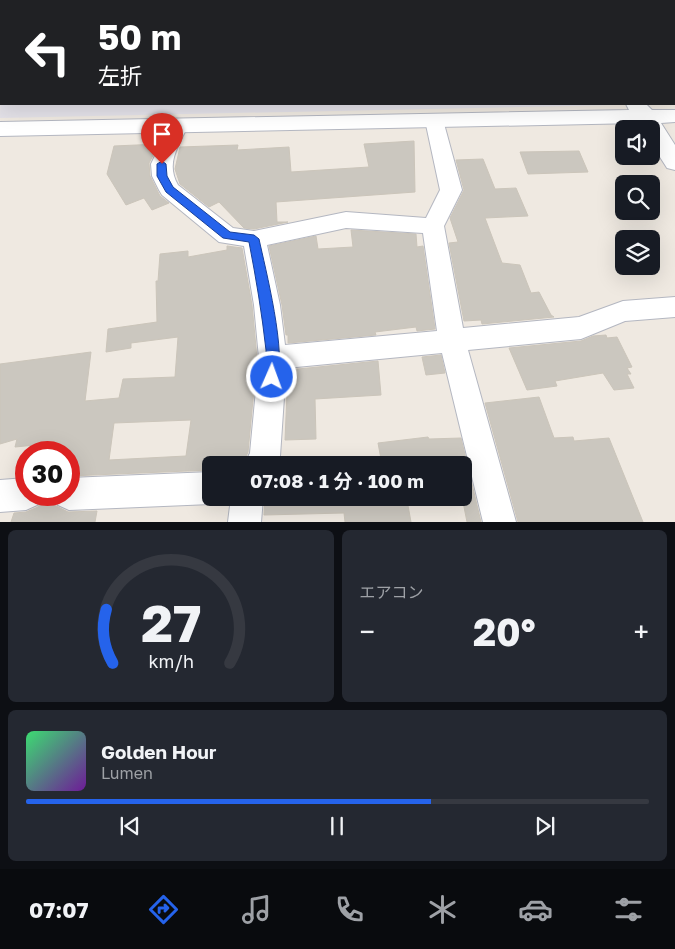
<!DOCTYPE html>
<html lang="ja">
<meta charset="utf-8">
<style>
:root{--surface:#171b24;--page:#242831;--text:#f1f3f6;--muted:#9ea1a6;--line:#363941;--accent:#2563eb}
body{margin:0;font-family:"Golos Text","Noto Sans JP",sans-serif;background:var(--page);color:var(--text);height:100vh;display:flex;flex-direction:column;font-size:19px;white-space:nowrap}
*{box-sizing:border-box;margin:0}
p{font-size:16px;color:var(--muted)}
.icon{flex:none;width:28px;height:28px;fill:none;stroke:currentColor;stroke-width:2;stroke-linecap:round;stroke-linejoin:round}
.map{position:relative;height:522px;overflow:hidden}
.details{display:flex;flex-direction:column;gap:8px;padding:8px;background:#0d0f14;flex:1}
.details>*{flex:none}
.hud{position:absolute;left:0px;top:0px;width:675px;height:105px;box-shadow:0 5px 20px #0002;background:#202124;color:#fff;overflow:hidden}
.buttons{position:absolute;left:615px;top:120px;display:grid;gap:10px}
.buttons a{display:grid;place-items:center;width:45px;height:45px;border-radius:8px;background:var(--surface);box-shadow:0 5px 20px #0002;font-size:25px}
.speed{position:absolute;left:15px;top:441px;display:flex;gap:10px;font-size:25px;font-weight:700;text-align:center}
.speed>*{display:grid;place-content:center;width:65px;height:65px;border-radius:50%;background:var(--surface);box-shadow:0 5px 20px #0002;line-height:1}
.speed .limit{border:8px solid #d22;background:#fff;color:#111}
.pin{position:absolute;display:grid;place-items:center;width:42px;height:42px;color:#fff;margin:-51px -21px;border-radius:50% 50% 50% 0;rotate:-45deg;box-shadow:0 0 5px #0007}
.pin .icon{rotate:45deg}
.me{position:absolute;width:55px;margin:-28px;rotate:2deg;stroke-linejoin:round;filter:drop-shadow(0 0 4px #0008)}
.turn{display:flex;align-items:center;gap:18px;height:105px;padding:0 15px;font-size:22px}
.turn .icon{width:65px;height:65px;stroke-width:2.5}
.turn b{display:block;font-size:35px;line-height:42px}
.big{font-size:38px;font-weight:700;line-height:1.1}
.details .card{flex:1;display:flex;flex-direction:column;justify-content:center;gap:8px;min-width:0;padding:0 18px;border-radius:8px;background:var(--page)}
.details .dial{align-items:center;gap:0}
.dial svg{height:130px;overflow:visible;fill:none;stroke:var(--line);stroke-width:7;stroke-linecap:round;text-anchor:middle}
.dial text{fill:var(--text);stroke:none}
.song{display:flex;align-items:center;gap:15px}
.cover{width:60px;height:60px;border-radius:8px;background:linear-gradient(135deg,hsl(140 70% 55%),hsl(280 70% 35%))}
.played{height:5px;border-radius:2px;background:linear-gradient(90deg,var(--accent) 65%,var(--line) 65%)}
.keys{display:flex;justify-content:space-around;direction:ltr}
.heat{display:flex;justify-content:space-between;align-items:center;font-size:28px;direction:ltr}
.details .tiles{flex:1;display:grid;gap:8px;grid-template-columns:1fr 1fr}
.card:last-child{grid-column:span 2}
.trip{position:absolute;left:202px;top:456px;width:270px;height:50px;border-radius:8px;background:var(--surface);box-shadow:0 5px 20px #0002;font-weight:700;line-height:50px;text-align:center}
.tabs{display:flex;height:80px;justify-content:space-around;align-items:center;background:#090b0e;color:var(--muted)}
.tabs .icon{width:35px;height:35px}
.tabs .current{color:var(--accent)}
.tabs b{font-size:22px;color:var(--text)}
.map>svg:first-child{display:block}
</style>
<div class="map">
<svg width="675" height="522" viewBox="0 0 675 522">
<rect width="100%" height="100%" fill="#efe9e1"/>
<!-- industrial -->
<g fill="#e3e1e8">
<polygon points="46,0 547,0 547,1 45,1"/>
<polygon points="1,71 1,104 617,105 0,118"/>
</g>
<!-- building -->
<g fill="#cbc7bf" stroke="#cbc5ba" fill-rule="evenodd">
<polygon points="414,141 415,192 276,202 277,222 288,222 254,229 244,228 219,202 209,207 180,184 175,169 180,147 238,145 237,150 289,147 291,172 369,167 364,144"/>
<polygon points="159,144 149,163 150,176 160,196 169,203 152,210 144,198 126,205 107,174 114,146"/>
<polygon points="579,151 588,172 528,174 520,152"/>
<polygon points="483,159 495,189 516,188 528,216 485,218 502,263 520,265 531,293 539,292 551,315 554,317 482,324 481,320 464,321 449,243 458,242 450,218 464,190 456,160"/>
<polygon points="351,230 416,234 417,247 423,246 435,329 417,331 416,327 375,332 376,335 288,343 288,335 286,335 282,305 269,246 316,236 318,249 353,247"/>
<path d="M227,246L242,248L252,305L257,358L248,452L242,465H211V470L69,476V449L45,451L46,444L15,447L17,439L0,444V364L91,352L85,401L119,398L123,379L175,377L178,337L131,343V348L106,352L108,329L157,322L156,281H158L160,254L188,251V257L227,250ZM191,420L186,456L109,460L114,423Z"/>
<polygon points="606,335 607,338 617,337 632,367 627,368 631,374 627,374 634,388 614,390 603,373 555,381 557,386 527,390 509,348 581,341 593,336"/>
<polygon points="441,355 445,373 426,375 422,357"/>
<polygon points="378,361 381,395 315,399 316,439 285,440 288,370"/>
<polygon points="539,397 554,438 573,437 574,441 609,438 643,522 518,522 485,403"/>
<polygon points="428,437 429,439 461,438 481,522 467,522 463,502 446,503 445,499 407,500 411,522 345,522 344,513 264,515 265,498 464,498 464,465 321,465 381,459 378,443"/>
<polygon points="44,495 51,495 56,506 68,512 97,511 95,522 11,522 14,513 26,512 38,507"/>
</g>
<g fill="none" stroke-linecap="round" stroke-linejoin="round">
<defs>
<g id="street">
<path d="M434,114L441,116L443,120L462,190L444,226L463,328L579,317L623,301L675,297V317L625,321L581,339L468,350L516,522H483L442,353L286,368L280,456L276,465H244L250,453L259,358L254,305L244,246L219,242L162,195L159,190L152,176L151,164L170,125L172,121L179,119L186,121L188,125C179,146 165,163 178,185L233,228L254,231L346,212L426,218L440,190L425,120L427,116ZM346,228L423,233L437,331L285,345L280,305L267,245Z"/>
<polygon points="211,472 211,498 223,498 211,504 69,510 58,505 53,495 69,495 69,478"/>
<polygon points="26,478 26,495 42,495 37,505 26,510 0,512 0,480"/>
<polygon points="231,498 263,498 261,522 228,522"/>
</g>
<g id="secondary">
<rect x="552" y="0" width="16" height="1"/>
<polygon points="1,41 1,54 0,55 0,42"/>
<polygon points="626,104 646,104 652,110 675,110 675,122 661,123 675,145 675,170 667,168 651,143 651,129 642,129 639,123 0,136 0,122 629,110"/>
</g>
</defs>
<!-- street casing -->
<use href="#street" stroke="#b4b7c1" stroke-width="2"/>
<!-- secondary casing -->
<use href="#secondary" stroke="#b4b7c1" stroke-width="2"/>
<!-- street -->
<use href="#street" fill="#fff" fill-rule="evenodd"/>
<!-- secondary -->
<use href="#secondary" fill="#fff" fill-rule="evenodd"/>
</g>
<!-- route -->
<path fill="#2563eb" stroke="#184099" d="M162,161L166,164L167,176L173,187L230,232L254,235L259,239C265,267 288,357 276,381L272,383L267,381C263,373 267,360 266,350C262,314 256,278 249,242L223,238L166,192L157,176V164Z"/>
</svg>
<div class="buttons">
<a><svg class="icon" aria-label="sound" viewBox="0 0 24 24"><path d="M4 9h4l5-4v14l-5-4H4zM17 9q2 3 0 6"/></svg></a>
<a><svg class="icon" aria-label="search" viewBox="0 0 24 24"><circle cx="10" cy="10" r="6"/><path d="M15 15l6 6"/></svg></a>
<a><svg class="icon" aria-label="layers" viewBox="0 0 24 24"><path d="M12 4l9 5-9 5-9-5zM3 14l9 5 9-5"/></svg></a>
</div>
<div class="speed"><div class="limit">30</div></div>
<div class="pin" style="left:162px;top:164px;background:#d93025"><svg class="icon" aria-label="arrive" viewBox="0 0 24 24"><path d="M6 21V4h12l-3 4 3 4H6"/></svg></div>
<svg class="me" style="left:272px;top:377px" viewBox="-20 -20 40 40"><circle r="17" fill="#2563eb" stroke="#fff" stroke-width="3"/><path d="M0-11L8 9 0 5-8 9z" fill="#fff"/></svg>
<div class="trip">07:08 · 1 分 · 100 m</div>
<div class="hud">
<div class="turn"><svg class="icon" aria-label="left" viewBox="0 0 24 24"><path d="M17 20v-9H6M10 6l-5 5 5 5"/></svg><div><b>50 m</b>左折</div></div>
</div>
</div>
<section class="details">
<div class="tiles">
<div class="card dial"><svg viewBox="0 0 100 80">
<path d="M14 69A42 42 0 1 1 86 69"/>
<path d="M14 69A42 42 0 0 1 10 36" stroke="#2563eb"/>
<text x="50" y="56" font-size="32" font-weight="700">27</text>
<text x="50" y="72" font-size="11">km/h</text>
</svg></div>
<div class="card"><p>エアコン</p>
<div class="heat"><a>−</a><b class="big">20°</b><a>+</a></div>
</div>
<div class="card">
<div class="song"><i class="cover"></i><div><b>Golden Hour</b><p>Lumen</p></div></div>
<div class="played"></div>
<div class="keys"><svg class="icon" aria-label="previous" viewBox="0 0 24 24"><path d="M18 5L8 12l10 7zM5 5v14"/></svg><svg class="icon" aria-label="pause" viewBox="0 0 24 24"><path d="M8 5v14M16 5v14"/></svg><svg class="icon" aria-label="next" viewBox="0 0 24 24"><path d="M6 5l10 7-10 7zM19 5v14"/></svg></div>
</div>
</div>
</section>
<nav class="tabs">
<b>07:07</b>
<svg class="icon current" aria-label="directions" viewBox="0 0 24 24"><path d="M12 3l9 9-9 9-9-9zM9 14v-3h6M13 9l2 2-2 2"/></svg>
<svg class="icon" aria-label="music" viewBox="0 0 24 24"><path d="M9 18V5l10-2v13"/><circle cx="6" cy="18" r="3"/><circle cx="16" cy="16" r="3"/></svg>
<svg class="icon" aria-label="phone" viewBox="0 0 24 24"><path d="M5 4h4l2 5-3 2q2 4 5 5l2-3 5 2v4C11 20 4 13 5 4z"/></svg>
<svg class="icon" aria-label="climate" viewBox="0 0 24 24"><path d="M12 3v18M4 7l16 10M4 17L20 7"/></svg>
<svg class="icon" aria-label="car" viewBox="0 0 24 24"><path d="M5 17H2v-5l4-1 3-4h7l3 4 3 1v5h-3M9 17h6M6 11h13"/><circle cx="7" cy="17" r="2"/><circle cx="17" cy="17" r="2"/></svg>
<svg class="icon" aria-label="filters" viewBox="0 0 24 24"><path d="M4 7h16M4 17h16"/><circle cx="9" cy="7" r="2"/><circle cx="15" cy="17" r="2"/></svg>
</nav>
